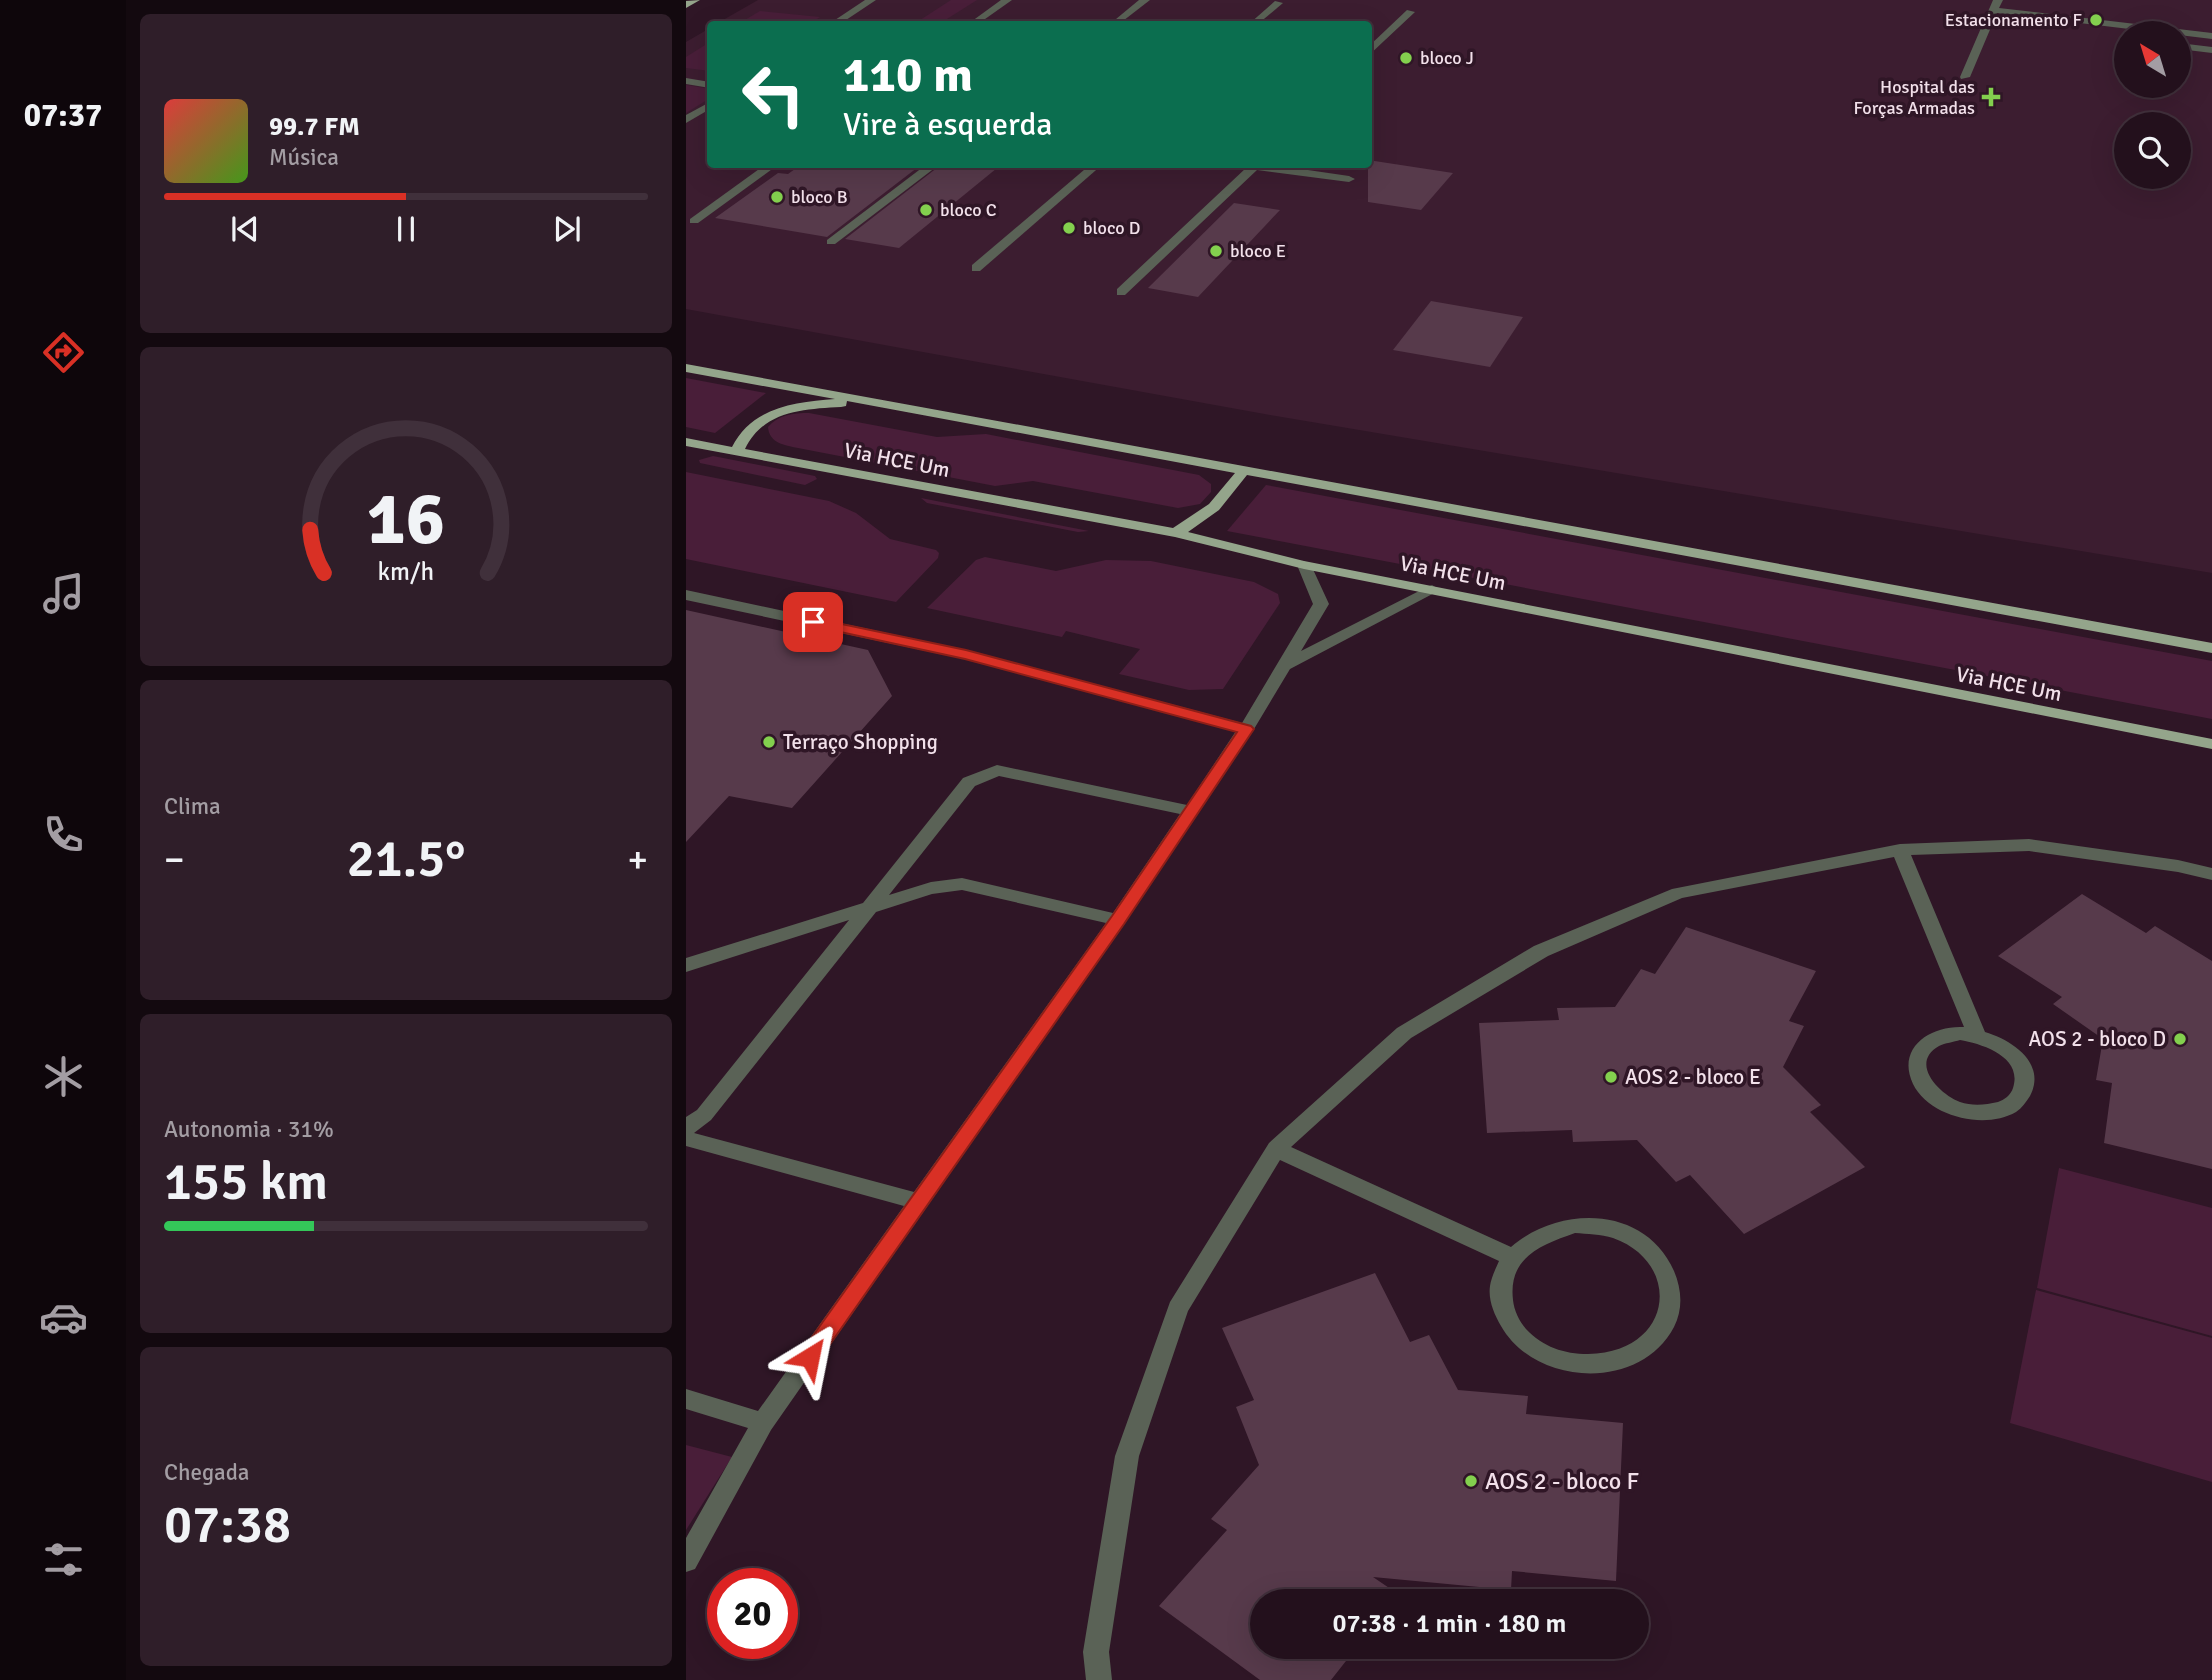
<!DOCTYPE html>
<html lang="pt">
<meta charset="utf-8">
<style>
:root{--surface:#23101c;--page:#2f1e29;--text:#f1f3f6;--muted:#a39da3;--line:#40303b;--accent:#d93025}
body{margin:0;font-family:Signika,sans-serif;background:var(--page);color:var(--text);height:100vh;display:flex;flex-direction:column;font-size:26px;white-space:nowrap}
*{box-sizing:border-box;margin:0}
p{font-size:23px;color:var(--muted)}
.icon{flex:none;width:38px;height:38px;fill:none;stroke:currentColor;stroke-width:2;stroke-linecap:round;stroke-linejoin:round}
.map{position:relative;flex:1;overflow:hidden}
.drawer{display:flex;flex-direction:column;gap:14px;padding:14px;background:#13090f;width:560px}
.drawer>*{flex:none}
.top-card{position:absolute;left:21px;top:21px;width:665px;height:147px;border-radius:7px;box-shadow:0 7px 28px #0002,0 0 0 2px var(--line);background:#0b6e4f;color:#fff;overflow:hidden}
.needle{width:46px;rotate:322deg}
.controls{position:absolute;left:1428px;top:21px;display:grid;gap:14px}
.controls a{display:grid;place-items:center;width:77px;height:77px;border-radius:50%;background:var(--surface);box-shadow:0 7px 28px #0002,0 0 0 2px var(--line);font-size:35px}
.speed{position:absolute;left:21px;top:1568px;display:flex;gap:14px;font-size:35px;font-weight:700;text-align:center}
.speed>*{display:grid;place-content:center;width:91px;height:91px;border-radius:50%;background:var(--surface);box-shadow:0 7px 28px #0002,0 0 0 2px var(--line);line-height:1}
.speed .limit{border:10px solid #d22;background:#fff;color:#111}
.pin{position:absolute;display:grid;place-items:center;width:60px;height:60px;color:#fff;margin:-30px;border-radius:14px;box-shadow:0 4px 10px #0006}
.me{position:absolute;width:77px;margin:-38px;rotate:35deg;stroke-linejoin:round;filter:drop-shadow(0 0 5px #0008)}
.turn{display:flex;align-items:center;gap:24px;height:147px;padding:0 21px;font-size:32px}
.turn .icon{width:91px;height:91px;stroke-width:2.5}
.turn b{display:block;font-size:49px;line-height:60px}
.big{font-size:52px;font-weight:600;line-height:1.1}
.drawer .tile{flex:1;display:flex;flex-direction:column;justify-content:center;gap:10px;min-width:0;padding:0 24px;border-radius:10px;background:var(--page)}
.drawer .dial{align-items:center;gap:0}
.dial svg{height:182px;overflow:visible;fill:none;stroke:var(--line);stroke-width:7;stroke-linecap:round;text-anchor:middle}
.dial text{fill:var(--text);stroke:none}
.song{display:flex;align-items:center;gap:21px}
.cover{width:84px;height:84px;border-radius:10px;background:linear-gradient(135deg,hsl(0 70% 55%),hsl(100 70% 35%))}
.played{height:7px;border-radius:4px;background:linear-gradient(90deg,var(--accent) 50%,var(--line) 50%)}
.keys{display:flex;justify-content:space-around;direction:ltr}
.heat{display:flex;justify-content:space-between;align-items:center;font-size:38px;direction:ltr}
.charge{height:10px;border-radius:5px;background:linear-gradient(90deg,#34c759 31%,var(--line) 0)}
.trip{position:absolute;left:564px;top:1589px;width:399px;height:70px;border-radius:35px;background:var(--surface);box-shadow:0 7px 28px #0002,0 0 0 2px var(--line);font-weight:600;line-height:70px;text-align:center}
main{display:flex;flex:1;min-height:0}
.dock{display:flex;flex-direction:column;width:126px;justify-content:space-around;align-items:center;background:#0e060b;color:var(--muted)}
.dock .icon{width:49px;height:49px}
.dock .active{color:var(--accent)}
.dock b{font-size:32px;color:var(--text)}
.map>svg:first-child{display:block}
</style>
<main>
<nav class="dock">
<b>07:37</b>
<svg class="icon active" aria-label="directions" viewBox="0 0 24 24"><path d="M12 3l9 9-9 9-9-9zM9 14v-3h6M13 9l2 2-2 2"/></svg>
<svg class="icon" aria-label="music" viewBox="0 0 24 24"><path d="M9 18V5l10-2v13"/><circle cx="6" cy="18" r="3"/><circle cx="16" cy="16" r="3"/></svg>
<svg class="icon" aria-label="phone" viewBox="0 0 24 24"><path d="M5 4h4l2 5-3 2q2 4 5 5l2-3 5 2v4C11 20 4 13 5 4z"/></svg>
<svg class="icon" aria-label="climate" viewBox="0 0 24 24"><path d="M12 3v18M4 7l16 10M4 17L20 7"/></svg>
<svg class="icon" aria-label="car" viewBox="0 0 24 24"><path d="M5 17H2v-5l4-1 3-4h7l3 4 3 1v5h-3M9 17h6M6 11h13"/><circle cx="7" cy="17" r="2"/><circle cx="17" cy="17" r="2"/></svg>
<svg class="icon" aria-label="filters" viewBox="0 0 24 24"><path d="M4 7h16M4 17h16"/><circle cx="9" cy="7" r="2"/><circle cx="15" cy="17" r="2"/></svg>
</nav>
<section class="drawer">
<div class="tile">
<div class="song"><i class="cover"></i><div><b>99.7 FM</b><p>Música</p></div></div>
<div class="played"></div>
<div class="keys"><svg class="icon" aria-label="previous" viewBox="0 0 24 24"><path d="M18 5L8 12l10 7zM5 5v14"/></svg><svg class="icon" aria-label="pause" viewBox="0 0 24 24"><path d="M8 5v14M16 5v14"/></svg><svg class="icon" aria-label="next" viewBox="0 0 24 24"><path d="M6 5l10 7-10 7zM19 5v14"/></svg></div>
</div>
<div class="tile dial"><svg viewBox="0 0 100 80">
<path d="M14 69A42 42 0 1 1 86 69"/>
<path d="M14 69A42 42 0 0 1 8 50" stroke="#d93025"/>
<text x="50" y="56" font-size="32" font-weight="700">16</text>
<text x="50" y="72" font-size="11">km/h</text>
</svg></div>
<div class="tile"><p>Clima</p>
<div class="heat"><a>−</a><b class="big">21.5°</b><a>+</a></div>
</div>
<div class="tile"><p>Autonomia · 31%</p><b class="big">155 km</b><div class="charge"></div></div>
<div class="tile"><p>Chegada</p><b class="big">07:38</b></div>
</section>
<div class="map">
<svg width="1526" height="1680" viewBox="0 0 1526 1680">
<rect width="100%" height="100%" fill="#2f1626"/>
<!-- built -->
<path fill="#3c1d30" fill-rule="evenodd" d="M72,0H1526V573L584,415L0,309V42L24,28V164H682V24H30ZM1440,33H1493V86H1440ZM1440,124H1493V177H1440Z"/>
<!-- green -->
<g fill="#491e39">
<polygon points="265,0 291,0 253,24 228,24"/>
<polygon points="74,11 134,17 123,24 52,24"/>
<polygon points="24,42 24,71 0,68 0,57"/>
<polygon points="0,85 24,89 24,98 0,113"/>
<polygon points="0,378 80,393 29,433 0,427"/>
<path d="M123,413L251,437L300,434L513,475L525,484V492L514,504L492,508L347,481L309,486L112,448C98,445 83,443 82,427C92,415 107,413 123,413Z"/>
<polygon points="27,456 129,476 131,479 119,485 14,463 13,460"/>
<polygon points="0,472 143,501 170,513 204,539 250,550 253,553 252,558 210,602 0,559"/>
<polygon points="580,485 1526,661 1526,719 541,531"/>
<polygon points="235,498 403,531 392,532 241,503"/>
<polygon points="299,557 370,571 420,560 465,561 568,582 592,594 594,603 537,689 503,690 433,674 454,649 380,631 376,637 241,608 290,560"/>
<polygon points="1373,1168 1526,1208 1526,1336 1351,1288"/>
<polygon points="1350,1290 1526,1338 1526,1482 1324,1423"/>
<polygon points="0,1445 46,1457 0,1530"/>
</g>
<!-- building -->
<g fill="#573a4b">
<polygon points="682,160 767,173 735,210 682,202"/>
<polygon points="116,164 236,164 141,237 29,218 92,173 102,174"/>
<polygon points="256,164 316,164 213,248 159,239"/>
<polygon points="548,203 594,210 512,297 462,288"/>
<polygon points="745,301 837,317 804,367 707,350"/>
<polygon points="0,610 182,650 206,696 106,808 43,796 0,842"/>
<polygon points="1396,894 1460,933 1469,926 1526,961 1526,1169 1418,1143 1426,1083 1410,1080 1417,1039 1367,1004 1376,997 1312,956"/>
<polygon points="1000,927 1130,971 1103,1021 1118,1026 1097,1067 1135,1105 1124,1112 1179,1167 1058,1234 1004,1175 990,1182 951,1140 887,1142 886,1130 801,1133 793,1023 873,1020 871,1008 929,1007 955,969 969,974"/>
<polygon points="689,1273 724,1342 743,1335 772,1390 842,1396 840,1414 937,1423 930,1581 826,1571 825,1590 687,1577 712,1594 707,1601 576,1601 576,1647 671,1647 645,1680 574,1680 473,1606 541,1530 525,1519 573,1465 550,1407 568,1400 536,1328"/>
</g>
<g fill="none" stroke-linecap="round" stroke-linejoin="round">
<!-- minor -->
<g fill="#5a6256" fill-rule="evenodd">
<polygon points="179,0 190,0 154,24 143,24"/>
<polygon points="315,0 326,0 292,24 282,24"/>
<polygon points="453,0 464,0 433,24 424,24"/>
<polygon points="1307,0 1317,0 1313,8 1526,33 1526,39 1311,13 1284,77 1275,79 1274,77"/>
<polygon points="589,1 597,3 572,24 563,24"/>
<polygon points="721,10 729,12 682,56 682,47"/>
<polygon points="1493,43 1526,47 1526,53 1493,49"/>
<polygon points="0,78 24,82 24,88 0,84"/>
<polygon points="24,102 24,109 0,123 0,115"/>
<polygon points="80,164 93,164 12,223 4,223 4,219"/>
<polygon points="241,164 254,164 149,244 141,244 141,240"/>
<polygon points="405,164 417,164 294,271 286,271 286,265"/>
<polygon points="555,164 581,164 663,176 669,179 663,182 571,170 439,295 431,295 431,289 560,168"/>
<path d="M618,561L625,565L643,604L615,651L741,587L746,585L754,590L604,669L568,729L438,924L85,1430L9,1569L0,1572V1538L62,1428L0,1409V1389L72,1411L218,1206L0,1146V1117L11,1110L163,920L0,972V958L177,903L277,778L311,765L501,805L550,731L278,659L0,600V590L280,650L556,723L627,604L611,565ZM313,776L494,814L427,913L276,878L245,882L203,895L289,786ZM276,890L420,923L228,1192L8,1133L25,1120L190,912L246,894Z"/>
<path d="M1343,839L1492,860L1526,868V880L1492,872L1343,851L1225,855L1299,1032C1326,1040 1361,1063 1344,1096C1340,1102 1336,1108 1330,1112C1299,1130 1243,1117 1227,1084C1210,1048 1244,1025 1278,1027L1208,857L996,898L862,956L725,1038L605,1147L825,1247C873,1205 959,1205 988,1271C996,1290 997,1309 988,1327C954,1392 849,1386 815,1326C808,1314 802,1300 804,1286C805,1278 810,1268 813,1261L594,1160L502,1311L453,1456L423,1652L426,1680H400L397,1652L429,1456L484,1302L583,1143L711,1028L848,946L986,889L1214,844ZM1274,1040C1297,1044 1337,1057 1327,1088C1325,1095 1318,1100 1312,1102C1299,1105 1286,1106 1274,1102C1253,1094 1223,1063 1253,1046C1259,1043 1268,1042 1274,1040ZM889,1233C901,1234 915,1234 927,1238C997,1263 988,1352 902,1354C878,1354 857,1347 840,1329C833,1321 828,1310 827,1300C822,1257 855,1245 889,1233Z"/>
</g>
<!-- major -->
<g fill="#94a58b" fill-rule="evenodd">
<polygon points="14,0 0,8 0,1"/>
<path d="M0,364L1526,643V653L561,475L533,510L502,532L618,561L1526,739V749L618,569L489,537L0,446V438L46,447C66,407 109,402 149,399L0,372ZM161,401L549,473L523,504L487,528L59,449C77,411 117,409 155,407L160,406Z"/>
</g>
</g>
<!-- route -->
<polygon fill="#d93025" stroke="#8d1f18" stroke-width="2" points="127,618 280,650 565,726 568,729 438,924 131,1363 124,1366 116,1363 113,1357 116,1351 426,916 551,732 279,659 122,625 120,622"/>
<!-- markers -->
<g fill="#83d04e" stroke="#2f1626" stroke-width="2.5">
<circle cx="1410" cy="20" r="7"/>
<circle cx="720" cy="58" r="7"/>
<path d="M1301.5 86.5h7v7h7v7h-7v7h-7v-7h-7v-7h7z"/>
<circle cx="91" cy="197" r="7"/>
<circle cx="240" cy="210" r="7"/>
<circle cx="383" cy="228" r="7"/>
<circle cx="530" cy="251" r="7"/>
<circle cx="83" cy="742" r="7"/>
<circle cx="1494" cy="1039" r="7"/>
<circle cx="925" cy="1077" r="7"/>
<circle cx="785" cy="1481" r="7"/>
</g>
<g text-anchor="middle" stroke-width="7" stroke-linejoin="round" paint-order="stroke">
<!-- far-poi labels -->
<g font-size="18" fill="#f2e0ea" stroke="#2f1626" text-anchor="start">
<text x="1396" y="26" text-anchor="end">Estacionamento F</text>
<text x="734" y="64">bloco J</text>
<text x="1289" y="93" text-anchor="end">Hospital das<tspan x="1289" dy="21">Forças Armadas</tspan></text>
<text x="105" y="203">bloco B</text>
<text x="254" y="216">bloco C</text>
<text x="397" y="234">bloco D</text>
<text x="544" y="257">bloco E</text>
</g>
<!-- street labels -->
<g font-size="21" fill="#f2e0ea" stroke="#2f1626">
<text transform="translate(211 460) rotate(11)" y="7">Via HCE Um</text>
<text transform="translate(767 573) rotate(11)" y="7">Via HCE Um</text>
<text transform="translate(1323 684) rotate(11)" y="7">Via HCE Um</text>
</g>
<!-- poi labels -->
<g font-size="21" fill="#f2e0ea" stroke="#2f1626" text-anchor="start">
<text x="97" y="749">Terraço Shopping</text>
<text x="1480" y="1046" text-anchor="end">AOS 2 - bloco D</text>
<text x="939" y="1084">AOS 2 - bloco E</text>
</g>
<!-- near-poi labels -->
<g font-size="24" fill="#f2e0ea" stroke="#2f1626" text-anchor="start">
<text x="799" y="1489">AOS 2 - bloco F</text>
</g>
</g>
</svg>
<div class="controls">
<a><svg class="needle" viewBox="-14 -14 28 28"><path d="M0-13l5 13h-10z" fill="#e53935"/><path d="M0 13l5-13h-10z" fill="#a39da3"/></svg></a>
<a><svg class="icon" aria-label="search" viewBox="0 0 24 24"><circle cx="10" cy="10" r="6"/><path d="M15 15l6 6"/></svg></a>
</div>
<div class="speed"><div class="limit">20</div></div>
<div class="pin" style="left:127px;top:622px;background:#d93025"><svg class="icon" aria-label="arrive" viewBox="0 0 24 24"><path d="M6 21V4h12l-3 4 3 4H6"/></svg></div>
<svg class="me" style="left:124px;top:1357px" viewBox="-20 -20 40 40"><path d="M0-17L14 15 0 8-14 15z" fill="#d93025" stroke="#fff" stroke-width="4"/></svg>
<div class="trip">07:38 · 1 min · 180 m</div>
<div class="top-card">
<div class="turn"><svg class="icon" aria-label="left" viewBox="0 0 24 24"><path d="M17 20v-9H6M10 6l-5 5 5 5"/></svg><div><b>110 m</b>Vire à esquerda</div></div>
</div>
</div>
</main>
